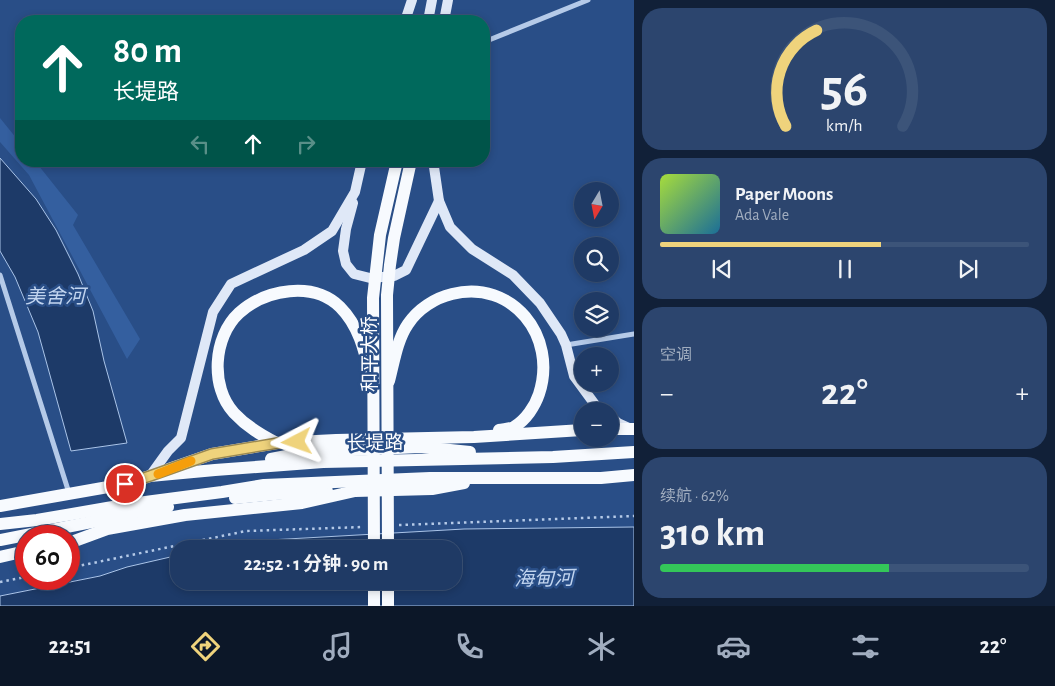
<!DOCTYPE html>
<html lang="zh">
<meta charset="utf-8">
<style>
:root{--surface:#1f3a65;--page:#2c456e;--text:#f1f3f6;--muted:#a1adbf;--line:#3c5479;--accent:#efd37c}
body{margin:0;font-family:"Alegreya Sans","Noto Sans SC",sans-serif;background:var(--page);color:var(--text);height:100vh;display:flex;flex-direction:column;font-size:19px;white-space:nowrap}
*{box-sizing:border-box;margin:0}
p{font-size:16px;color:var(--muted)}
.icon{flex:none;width:28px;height:28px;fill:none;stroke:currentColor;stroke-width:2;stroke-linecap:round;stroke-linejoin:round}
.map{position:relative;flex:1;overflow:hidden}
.drawer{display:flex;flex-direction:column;gap:8px;padding:8px;background:#112038;width:421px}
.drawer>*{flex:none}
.hud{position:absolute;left:15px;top:15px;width:475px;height:152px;border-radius:20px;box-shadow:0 2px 8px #0003,0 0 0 1px var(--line);background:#00695c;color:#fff;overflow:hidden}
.needle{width:32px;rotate:190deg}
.fabs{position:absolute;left:574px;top:182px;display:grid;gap:10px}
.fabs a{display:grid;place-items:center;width:45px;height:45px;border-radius:50%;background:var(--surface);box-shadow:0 2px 8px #0003,0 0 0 1px var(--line);font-size:25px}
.speed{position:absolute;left:15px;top:525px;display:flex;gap:10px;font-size:25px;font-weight:700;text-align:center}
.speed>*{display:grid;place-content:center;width:65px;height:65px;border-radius:50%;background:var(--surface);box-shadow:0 2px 8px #0003,0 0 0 1px var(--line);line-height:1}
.speed .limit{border:8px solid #d22;background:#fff;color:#111}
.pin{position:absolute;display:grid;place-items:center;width:42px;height:42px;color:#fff;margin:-21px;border:2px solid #fff;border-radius:50%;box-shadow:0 1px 5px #0007}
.me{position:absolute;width:55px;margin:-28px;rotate:266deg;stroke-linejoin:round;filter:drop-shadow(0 0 4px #0008)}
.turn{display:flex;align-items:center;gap:18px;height:105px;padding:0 15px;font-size:22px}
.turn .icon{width:65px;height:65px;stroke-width:2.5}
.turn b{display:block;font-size:35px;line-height:42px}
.lanes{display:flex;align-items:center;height:48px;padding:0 15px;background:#0003;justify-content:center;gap:25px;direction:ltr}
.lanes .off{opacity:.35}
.big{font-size:38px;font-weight:700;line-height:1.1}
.drawer .widget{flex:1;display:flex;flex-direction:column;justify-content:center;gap:8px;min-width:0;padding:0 18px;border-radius:20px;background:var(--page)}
.drawer .dial{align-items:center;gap:0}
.dial svg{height:130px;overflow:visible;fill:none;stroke:var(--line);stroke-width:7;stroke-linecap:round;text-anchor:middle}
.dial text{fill:var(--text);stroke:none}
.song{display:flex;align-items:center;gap:15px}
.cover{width:60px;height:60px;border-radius:8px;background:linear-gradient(135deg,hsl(80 70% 55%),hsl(200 70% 35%))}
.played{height:5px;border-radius:2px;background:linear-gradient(90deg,var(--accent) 60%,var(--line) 60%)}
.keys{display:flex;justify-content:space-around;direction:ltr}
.heat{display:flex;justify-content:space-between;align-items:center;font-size:28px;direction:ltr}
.charge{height:8px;border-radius:4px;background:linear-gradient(90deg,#34c759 62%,var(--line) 0)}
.trip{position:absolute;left:170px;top:540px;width:292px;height:50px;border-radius:20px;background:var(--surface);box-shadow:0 2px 8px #0003,0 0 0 1px var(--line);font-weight:700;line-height:50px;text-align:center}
.dock{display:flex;height:80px;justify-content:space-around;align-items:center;background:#0c1728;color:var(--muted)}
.dock .icon{width:35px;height:35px}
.dock .on{color:var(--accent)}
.dock b{font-size:22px;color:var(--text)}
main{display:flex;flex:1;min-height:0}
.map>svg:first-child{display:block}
</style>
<main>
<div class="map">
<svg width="634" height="606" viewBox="0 0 634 606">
<rect width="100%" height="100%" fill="#294e87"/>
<!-- green -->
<polygon fill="#345f9f" points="0,118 21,144 21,161 35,161 78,215 73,225 140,339 127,359 29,175 0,142"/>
<!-- water -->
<g fill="#1d3a68" stroke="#aac4e8">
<polygon points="0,158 36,199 56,230 78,274 93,311 104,361 127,443 71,451 38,332 15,277 0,251"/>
<polygon points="634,527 634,606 0,606 0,596 100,576 127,567 179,555 179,581 454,581 454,549 206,549 234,542 464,529"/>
</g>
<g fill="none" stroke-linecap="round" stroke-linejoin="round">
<!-- path -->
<g stroke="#b5cae8" stroke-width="2.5" stroke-dasharray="2.5 4" stroke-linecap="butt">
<polyline points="399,525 634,516"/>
<polyline points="69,568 246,531 363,527"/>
<polyline points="0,582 26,577"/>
</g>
<!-- street -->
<g stroke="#b5cae8" stroke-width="5">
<polyline points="484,42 588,0"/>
<polyline points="0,275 69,493"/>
<polyline points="566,345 634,334"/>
</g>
<!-- secondary -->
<g stroke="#dfe8f7" stroke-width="10">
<polyline points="405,21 412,0"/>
<polyline points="428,21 432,0"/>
<polyline points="444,21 448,0"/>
<polyline points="435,161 434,167 439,201 450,227 472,249 513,275 540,303 561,334 566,345 574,376 596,406 603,411"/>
<polyline points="353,203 346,229 343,251 346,264 354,274 370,278 394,276 406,270 439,201"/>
<polyline points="610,416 618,423 629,428"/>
<polyline points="150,476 168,451 181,438 213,312 231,284 304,250 332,231 355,192 362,161"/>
</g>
<!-- primary -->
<g stroke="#f7fafe" stroke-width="12">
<path d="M389,381C394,362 397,340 408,324C418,309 435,298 452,294C512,279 558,336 539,394C535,406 526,420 514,427C510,429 504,429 499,430"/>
<polyline points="610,429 634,429"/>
<path d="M277,443C261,435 247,427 234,413C210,387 213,337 239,313C266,289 313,281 340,307C360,327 365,353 371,379"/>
<polyline points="271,459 307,452 420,447 470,452"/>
<polyline points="169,469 212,454 277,443 336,440 474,437 582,430"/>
<polyline points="235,498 275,494 327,491"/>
<polyline points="0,506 125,484 150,476 215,470 323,462 553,457 634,452"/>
<polyline points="0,524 37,520 130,504 222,492 264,485 430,478 601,478 634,475"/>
<polyline points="0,540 168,507"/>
<polyline points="69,543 107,529 185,515 302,503 355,491 432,489 464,483"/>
<polyline points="0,557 26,551"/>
<polyline points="374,581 374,606"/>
<polyline points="388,581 388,606"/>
</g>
<!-- primary-bridge -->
<g stroke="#f7fafe" stroke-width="12">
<polyline points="374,549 373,298 380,235 397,161"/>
<polyline points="388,549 387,295 390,265 394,238 411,161"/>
</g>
</g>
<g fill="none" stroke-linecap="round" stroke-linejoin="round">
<defs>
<polyline id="route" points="125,484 150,476 212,454 278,443 297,442"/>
</defs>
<!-- route casing -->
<use href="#route" stroke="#9b8951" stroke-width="12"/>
<!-- route -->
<use href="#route" stroke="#efd37c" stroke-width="9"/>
<!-- slow -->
<polyline stroke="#f59e0b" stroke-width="9" points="158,474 191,461"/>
</g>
<g text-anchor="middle" stroke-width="5" stroke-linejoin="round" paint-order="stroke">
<!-- street labels -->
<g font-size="19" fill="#fff" stroke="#294e87">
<text transform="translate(369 354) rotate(-90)" y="7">和平大桥</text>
<text transform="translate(375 442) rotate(-1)" y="7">长堤路</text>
</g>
<!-- water labels -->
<g font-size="20" font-style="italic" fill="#c1d4ef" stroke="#294e87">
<text x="55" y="303">美舍河</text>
<text transform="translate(544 578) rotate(-1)" y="7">海甸河</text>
</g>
</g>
</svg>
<div class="fabs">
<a><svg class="needle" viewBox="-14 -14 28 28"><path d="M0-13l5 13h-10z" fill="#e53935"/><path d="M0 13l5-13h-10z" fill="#a1adbf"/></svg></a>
<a><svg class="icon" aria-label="search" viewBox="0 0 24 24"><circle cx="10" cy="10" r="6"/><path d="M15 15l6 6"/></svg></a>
<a><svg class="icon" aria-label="layers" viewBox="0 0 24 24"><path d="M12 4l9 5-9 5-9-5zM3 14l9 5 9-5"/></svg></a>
<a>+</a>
<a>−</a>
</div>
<div class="speed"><div class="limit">60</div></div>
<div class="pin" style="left:125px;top:484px;background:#d93025"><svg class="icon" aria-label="arrive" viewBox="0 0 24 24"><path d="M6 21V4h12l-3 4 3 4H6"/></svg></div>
<svg class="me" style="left:297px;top:442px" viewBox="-20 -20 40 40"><path d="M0-17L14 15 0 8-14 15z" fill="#efd37c" stroke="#fff" stroke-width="4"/></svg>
<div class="trip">22:52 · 1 分钟 · 90 m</div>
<div class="hud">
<div class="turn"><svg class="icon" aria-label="ahead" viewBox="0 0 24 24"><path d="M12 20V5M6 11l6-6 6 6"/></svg><div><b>80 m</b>长堤路</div></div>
<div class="lanes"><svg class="icon off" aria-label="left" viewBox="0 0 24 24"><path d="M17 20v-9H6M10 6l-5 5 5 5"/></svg><svg class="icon" aria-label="ahead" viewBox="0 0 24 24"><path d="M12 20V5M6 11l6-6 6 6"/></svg><svg class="icon off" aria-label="right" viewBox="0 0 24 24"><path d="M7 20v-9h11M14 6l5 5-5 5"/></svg></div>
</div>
</div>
<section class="drawer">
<div class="widget dial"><svg viewBox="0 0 100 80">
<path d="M14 69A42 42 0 1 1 86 69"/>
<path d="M14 69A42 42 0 0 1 33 10" stroke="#efd37c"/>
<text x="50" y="56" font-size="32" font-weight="700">56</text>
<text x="50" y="72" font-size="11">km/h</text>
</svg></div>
<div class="widget">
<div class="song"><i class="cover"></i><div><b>Paper Moons</b><p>Ada Vale</p></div></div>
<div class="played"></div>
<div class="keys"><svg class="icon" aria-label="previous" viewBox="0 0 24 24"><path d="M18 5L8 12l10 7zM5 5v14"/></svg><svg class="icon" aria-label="pause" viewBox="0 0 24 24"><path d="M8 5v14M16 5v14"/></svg><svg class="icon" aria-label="next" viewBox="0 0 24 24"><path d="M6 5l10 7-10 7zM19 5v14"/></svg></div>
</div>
<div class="widget"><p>空调</p>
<div class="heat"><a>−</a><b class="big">22°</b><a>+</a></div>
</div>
<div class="widget"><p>续航 · 62%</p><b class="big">310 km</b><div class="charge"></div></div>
</section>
</main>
<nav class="dock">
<b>22:51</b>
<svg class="icon on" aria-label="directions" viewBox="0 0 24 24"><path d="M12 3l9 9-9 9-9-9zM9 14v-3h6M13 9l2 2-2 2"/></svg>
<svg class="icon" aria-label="music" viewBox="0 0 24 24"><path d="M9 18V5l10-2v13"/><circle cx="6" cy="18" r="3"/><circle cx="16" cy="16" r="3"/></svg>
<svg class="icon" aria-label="phone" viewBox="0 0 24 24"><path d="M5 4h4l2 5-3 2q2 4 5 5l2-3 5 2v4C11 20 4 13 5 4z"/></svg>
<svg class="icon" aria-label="climate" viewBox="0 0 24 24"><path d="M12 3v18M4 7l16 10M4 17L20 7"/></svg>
<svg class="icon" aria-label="car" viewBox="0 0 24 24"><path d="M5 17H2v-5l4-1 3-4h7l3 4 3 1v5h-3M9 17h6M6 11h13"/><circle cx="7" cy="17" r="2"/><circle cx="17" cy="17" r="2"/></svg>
<svg class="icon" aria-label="filters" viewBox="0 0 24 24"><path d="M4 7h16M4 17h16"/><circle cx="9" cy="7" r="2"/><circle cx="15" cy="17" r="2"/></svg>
<b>22°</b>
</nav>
